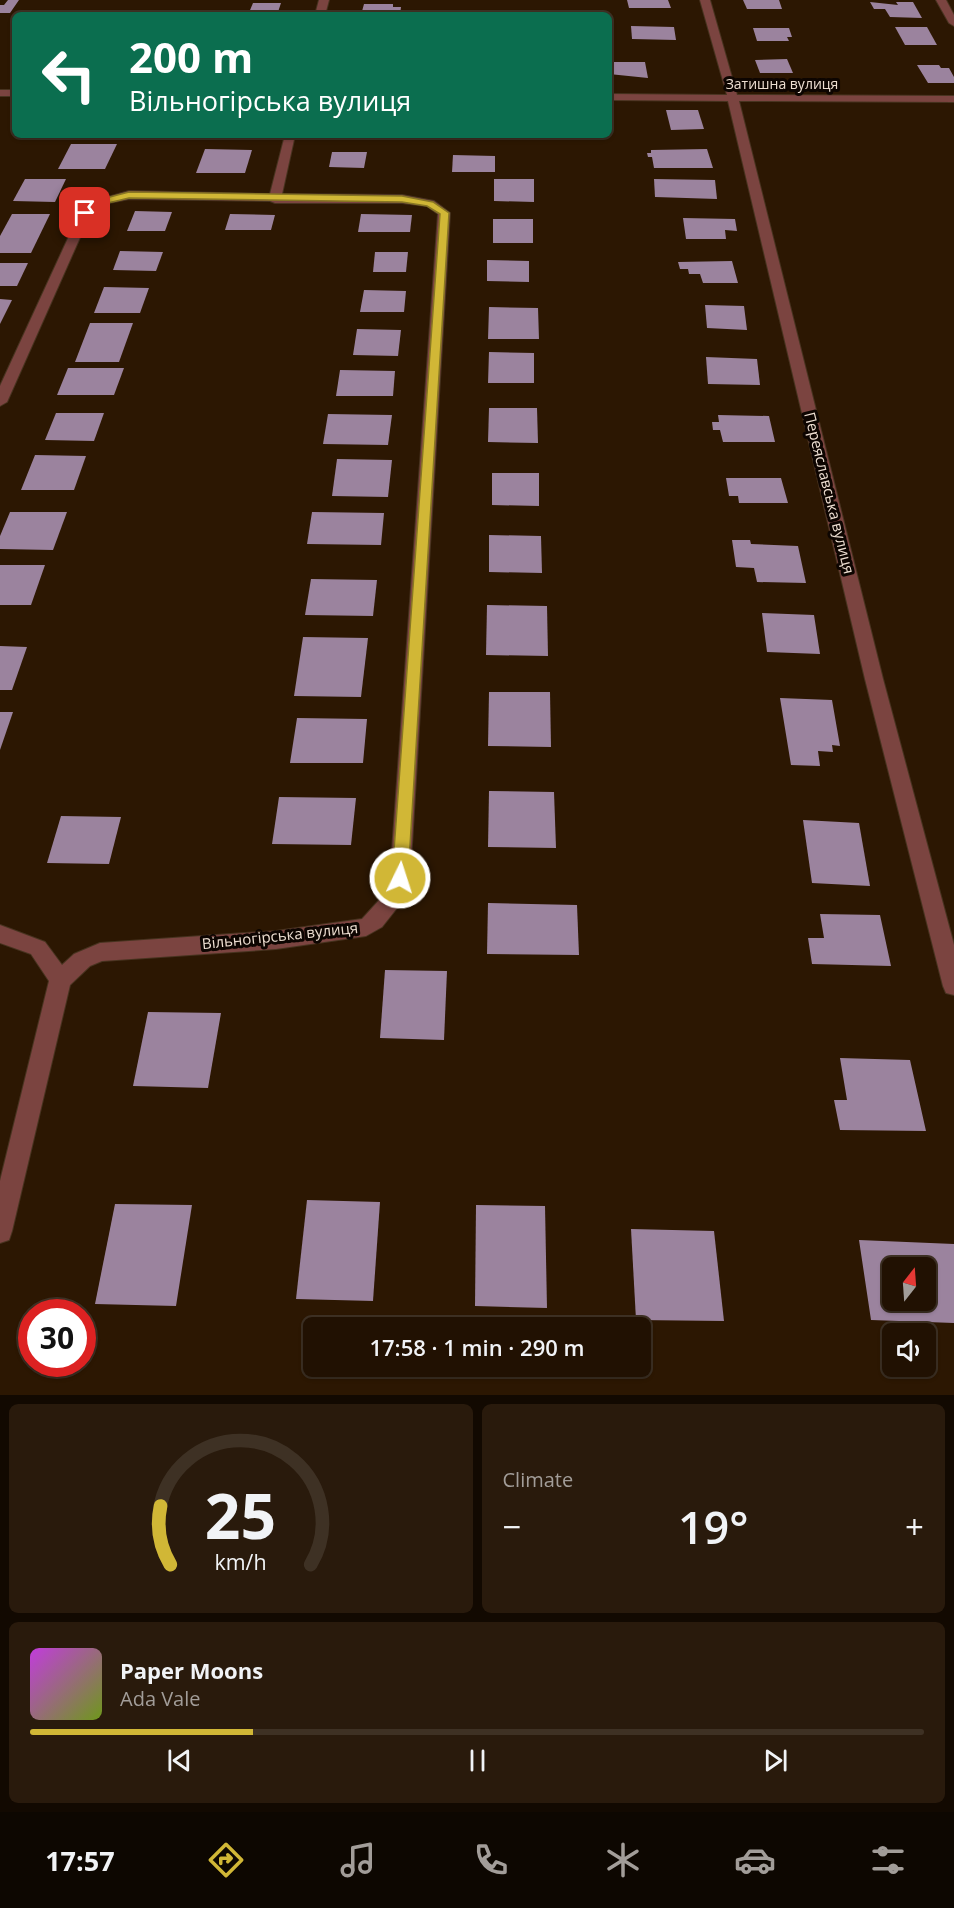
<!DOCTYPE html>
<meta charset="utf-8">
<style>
:root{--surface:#211102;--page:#291a0c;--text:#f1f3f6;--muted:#a29d99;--line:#3e3124;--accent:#d1b736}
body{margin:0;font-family:"Open Sans",sans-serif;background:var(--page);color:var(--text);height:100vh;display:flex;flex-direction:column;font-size:22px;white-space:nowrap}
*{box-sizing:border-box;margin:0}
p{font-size:20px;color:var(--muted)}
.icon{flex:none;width:33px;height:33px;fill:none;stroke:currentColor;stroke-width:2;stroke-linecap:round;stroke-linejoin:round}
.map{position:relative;height:1395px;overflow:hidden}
.drawer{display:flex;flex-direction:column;gap:9px;padding:9px;background:#120901;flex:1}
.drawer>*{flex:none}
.hud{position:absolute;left:12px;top:12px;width:600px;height:126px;border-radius:9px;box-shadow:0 2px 4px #0004,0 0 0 2px var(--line);background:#0b6e4f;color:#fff;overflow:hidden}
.needle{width:39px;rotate:17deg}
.controls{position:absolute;left:882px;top:1257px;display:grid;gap:12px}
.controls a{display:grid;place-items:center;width:54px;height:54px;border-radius:9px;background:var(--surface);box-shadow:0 2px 4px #0004,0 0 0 2px var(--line);font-size:30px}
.speed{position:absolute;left:18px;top:1299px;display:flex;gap:12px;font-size:30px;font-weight:700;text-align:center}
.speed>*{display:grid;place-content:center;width:78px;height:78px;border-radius:50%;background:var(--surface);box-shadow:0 2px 4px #0004,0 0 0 2px var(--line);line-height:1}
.speed .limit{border:9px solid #d22;background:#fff;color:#111}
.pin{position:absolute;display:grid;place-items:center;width:51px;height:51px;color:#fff;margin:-26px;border-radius:12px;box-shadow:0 3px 9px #0006}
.me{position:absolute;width:66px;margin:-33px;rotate:4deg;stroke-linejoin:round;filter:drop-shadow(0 0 4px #0008)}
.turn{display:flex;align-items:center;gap:21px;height:126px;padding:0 18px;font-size:27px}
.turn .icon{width:78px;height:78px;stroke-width:2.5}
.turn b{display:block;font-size:42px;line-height:51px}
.big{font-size:45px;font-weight:600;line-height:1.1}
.drawer .widget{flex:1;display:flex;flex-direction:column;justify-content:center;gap:9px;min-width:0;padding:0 21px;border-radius:9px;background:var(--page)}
.drawer .dial{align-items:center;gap:0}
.dial svg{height:156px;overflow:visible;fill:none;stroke:var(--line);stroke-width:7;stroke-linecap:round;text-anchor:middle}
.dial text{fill:var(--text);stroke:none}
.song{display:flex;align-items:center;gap:18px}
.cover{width:72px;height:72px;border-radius:9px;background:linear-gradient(135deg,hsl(290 70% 55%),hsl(80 70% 35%))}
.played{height:6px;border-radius:3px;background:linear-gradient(90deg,var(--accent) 25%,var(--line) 25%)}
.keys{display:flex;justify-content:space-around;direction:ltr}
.heat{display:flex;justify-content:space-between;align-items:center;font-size:33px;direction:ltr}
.drawer .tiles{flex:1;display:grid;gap:9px;grid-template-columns:1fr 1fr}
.widget:last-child{grid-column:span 2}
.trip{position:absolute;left:303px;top:1317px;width:348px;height:60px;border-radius:9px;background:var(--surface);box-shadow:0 2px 4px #0004,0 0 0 2px var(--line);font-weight:600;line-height:60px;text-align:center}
.tabs{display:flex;height:96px;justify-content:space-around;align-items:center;background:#0d0701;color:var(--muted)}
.tabs .icon{width:42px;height:42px}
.tabs .selected{color:var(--accent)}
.tabs b{font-size:27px;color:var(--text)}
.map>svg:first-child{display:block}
</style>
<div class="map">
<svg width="954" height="1395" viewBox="0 0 954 1395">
<rect width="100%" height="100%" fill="#2c1702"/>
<!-- building -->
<g fill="#9b839e" fill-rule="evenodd">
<polygon points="8,0 19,0 10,13 0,13 0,5 4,5"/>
<polygon points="627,0 668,0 671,8 629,8"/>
<polygon points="743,0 779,0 782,9 747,9"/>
<polygon points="870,2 898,5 896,2 913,2 922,18 890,17 885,9 874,9"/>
<polygon points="253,3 281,3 277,15 248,15"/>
<polygon points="364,4 393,4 393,7 401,7 400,15 361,15"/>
<polygon points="631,26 674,27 676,40 632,39"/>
<polygon points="895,27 927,27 937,45 905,45"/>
<polygon points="753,28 789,28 792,37 787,37 789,41 757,41"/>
<polygon points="787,59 793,73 760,73 755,60"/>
<polygon points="609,62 645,62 648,78 609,74"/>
<polygon points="917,65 939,65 941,68 949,68 954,77 954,83 928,83"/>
<polygon points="666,110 698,110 704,129 671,130"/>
<polygon points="71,144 117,144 105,169 58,169"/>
<polygon points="205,149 252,150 245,173 196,173"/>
<polygon points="707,149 713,168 654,168 652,157 648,157 647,153 651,153 651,150"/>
<polygon points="332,152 367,152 364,168 329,167"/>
<polygon points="453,155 495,156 495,172 452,172"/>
<polygon points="25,179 66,179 55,202 13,201"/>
<polygon points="494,179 534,179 534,202 494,201"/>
<polygon points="654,179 715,180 717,199 655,197"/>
<polygon points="135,211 172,212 165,231 127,231"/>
<polygon points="12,214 50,214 31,253 0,253 0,236"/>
<polygon points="230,214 275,215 271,230 225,230"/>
<polygon points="361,214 412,215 410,232 358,232"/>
<polygon points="683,218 735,219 737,231 725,230 726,239 686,239"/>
<rect x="493" y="219" width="40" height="24"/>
<polygon points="120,251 163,252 156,271 113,270"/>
<polygon points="375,252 408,252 406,272 373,272"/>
<polygon points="487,260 529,261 529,282 487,281"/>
<polygon points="732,261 738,283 703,283 700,274 689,274 688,269 680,269 678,262"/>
<polygon points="0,263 28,263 17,286 0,286"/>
<polygon points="104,287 149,288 140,313 94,313"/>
<polygon points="364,290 406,291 404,312 360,312"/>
<polygon points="0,299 12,300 0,324"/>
<polygon points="705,305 744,306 747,330 707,328"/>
<polygon points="489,307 538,308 539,339 488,339"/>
<polygon points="90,323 133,323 119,362 75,362"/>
<polygon points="357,329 401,330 398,356 353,355"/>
<polygon points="489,352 534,353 534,383 488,383"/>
<polygon points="706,357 757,359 760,385 708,384"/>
<polygon points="68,368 124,368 114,395 57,395"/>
<polygon points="340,370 395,371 393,396 336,396"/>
<polygon points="489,408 537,408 538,443 488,442"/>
<polygon points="56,413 104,413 94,441 45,440"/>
<polygon points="328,414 392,415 388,445 323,444"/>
<polygon points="718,415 769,416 775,442 723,442 720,430 713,430 712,422 719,422"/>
<polygon points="35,455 86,456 74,490 21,490"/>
<polygon points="337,459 392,460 388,497 332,496"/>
<polygon points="492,473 539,473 539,506 492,505"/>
<polygon points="726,478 781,478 788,503 739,503 738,496 729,496"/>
<polygon points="10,512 67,512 53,550 0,549 0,536"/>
<polygon points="312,512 384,513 381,545 307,544"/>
<polygon points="489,535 541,536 542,573 489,572"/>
<polygon points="732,540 750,540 751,544 798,546 806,583 757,582 754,568 736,567"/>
<polygon points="0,565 45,565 31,605 0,605"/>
<polygon points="311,579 377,580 373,616 305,615"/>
<polygon points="487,605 547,606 548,656 486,655"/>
<polygon points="762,613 814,615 820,654 767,652"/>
<polygon points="303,637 368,638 361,697 294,696"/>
<polygon points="0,646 27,647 12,690 0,690"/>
<polygon points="489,692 550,692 551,747 488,746"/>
<polygon points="780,698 832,700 840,746 832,745 833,752 818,751 820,766 791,765"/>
<polygon points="0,712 13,712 0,750"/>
<polygon points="297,718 367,719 363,763 290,763"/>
<polygon points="489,791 554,792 556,848 488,847"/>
<polygon points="279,797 356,798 351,845 272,844"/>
<polygon points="61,816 121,817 109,864 47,863"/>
<polygon points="803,820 859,823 870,886 812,883"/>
<polygon points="488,903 577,905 579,955 487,954"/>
<polygon points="820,914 880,915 891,966 812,964 808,938 824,938"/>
<polygon points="385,970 447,971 444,1040 380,1038"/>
<polygon points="148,1012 221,1013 208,1088 133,1086"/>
<polygon points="840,1058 910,1060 926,1131 840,1130 834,1100 847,1100"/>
<polygon points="307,1200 380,1202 373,1301 296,1299"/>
<polygon points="115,1204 192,1205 176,1306 95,1304"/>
<polygon points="476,1205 545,1206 547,1308 475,1306"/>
<polygon points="631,1229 714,1231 724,1321 636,1320"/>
<path d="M859,1240L954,1244V1323L871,1320ZM892,1268H926V1300H892Z"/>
</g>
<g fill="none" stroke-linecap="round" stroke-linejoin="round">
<defs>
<g id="street">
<polygon points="319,0 329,0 325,15 315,15"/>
<polygon points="700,0 710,0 737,95 954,96 954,102 739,101 883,679 954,945 954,995 946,993 943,986 865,679 728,101 609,100 609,94 727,95"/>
<polygon points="936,0 946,0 954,15 954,26 949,23"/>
<rect x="0" y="90" width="15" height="6"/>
<polygon points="285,135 295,135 282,194 402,195 434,201 450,213 410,878 397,908 382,927 366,936 276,949 102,961 90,966 70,985 12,1231 9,1240 0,1243 0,1181 49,981 31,954 0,943 0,925 45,942 62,965 74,954 100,943 276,931 362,919 382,897 390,878 438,214 427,206 402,203 275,203 270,201 129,199 109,203 90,215 7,402 0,406 0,386 81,210 101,199 129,191 270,194"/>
</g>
</defs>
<!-- street casing -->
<use href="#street" stroke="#47331f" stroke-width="2"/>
<!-- street -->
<use href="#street" fill="#7b4440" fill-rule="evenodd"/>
</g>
<!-- route -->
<polygon fill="#d1b736" stroke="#887723" stroke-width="1.5" points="129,192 402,196 433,202 449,213 408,878 405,882 400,884 394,882 392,878 440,214 427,206 402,202 129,198 108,203 88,215 80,213 102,199"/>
<g text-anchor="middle" stroke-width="6" stroke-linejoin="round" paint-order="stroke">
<!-- far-street labels -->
<g font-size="14" fill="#edded1" stroke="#0d0501">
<text x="782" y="89">Затишна вулиця</text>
</g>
<!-- street labels -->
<g font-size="15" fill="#edded1" stroke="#0d0501">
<text transform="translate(829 493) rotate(76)" y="5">Переяславська вулиця</text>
<text transform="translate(280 936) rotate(-6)" y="5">Вільногірська вулиця</text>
</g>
</g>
</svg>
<div class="controls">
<a><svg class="needle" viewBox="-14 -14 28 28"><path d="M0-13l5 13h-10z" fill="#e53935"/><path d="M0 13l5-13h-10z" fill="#a29d99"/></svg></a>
<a><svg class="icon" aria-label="sound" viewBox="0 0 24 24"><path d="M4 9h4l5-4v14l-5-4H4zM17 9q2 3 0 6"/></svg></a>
</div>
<div class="speed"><div class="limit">30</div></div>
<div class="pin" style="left:85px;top:213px;background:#d93025"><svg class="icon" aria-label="arrive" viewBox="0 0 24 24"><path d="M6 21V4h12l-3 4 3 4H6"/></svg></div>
<svg class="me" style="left:400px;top:878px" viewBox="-20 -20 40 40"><circle r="17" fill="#d1b736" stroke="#fff" stroke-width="3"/><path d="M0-11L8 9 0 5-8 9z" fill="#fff"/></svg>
<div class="trip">17:58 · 1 min · 290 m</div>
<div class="hud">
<div class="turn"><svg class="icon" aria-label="left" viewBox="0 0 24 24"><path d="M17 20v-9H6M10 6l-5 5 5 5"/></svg><div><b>200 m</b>Вільногірська вулиця</div></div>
</div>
</div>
<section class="drawer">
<div class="tiles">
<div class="widget dial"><svg viewBox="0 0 100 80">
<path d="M14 69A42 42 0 1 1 86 69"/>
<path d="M14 69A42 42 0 0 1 9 39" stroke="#d1b736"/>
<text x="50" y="56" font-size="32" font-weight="700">25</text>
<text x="50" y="72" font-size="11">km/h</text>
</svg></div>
<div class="widget"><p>Climate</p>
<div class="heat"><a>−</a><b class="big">19°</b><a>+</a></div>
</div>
<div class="widget">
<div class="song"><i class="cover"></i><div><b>Paper Moons</b><p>Ada Vale</p></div></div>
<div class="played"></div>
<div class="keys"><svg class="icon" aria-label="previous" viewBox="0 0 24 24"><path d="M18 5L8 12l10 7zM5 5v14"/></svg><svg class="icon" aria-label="pause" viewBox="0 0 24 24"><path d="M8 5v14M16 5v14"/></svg><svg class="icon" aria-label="next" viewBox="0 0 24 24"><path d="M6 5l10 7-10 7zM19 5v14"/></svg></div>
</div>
</div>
</section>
<nav class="tabs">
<b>17:57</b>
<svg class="icon selected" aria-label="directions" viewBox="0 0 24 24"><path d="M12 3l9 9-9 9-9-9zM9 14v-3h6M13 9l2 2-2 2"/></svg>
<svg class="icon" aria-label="music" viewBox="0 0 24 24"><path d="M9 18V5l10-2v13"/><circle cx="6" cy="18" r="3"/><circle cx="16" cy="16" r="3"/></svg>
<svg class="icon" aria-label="phone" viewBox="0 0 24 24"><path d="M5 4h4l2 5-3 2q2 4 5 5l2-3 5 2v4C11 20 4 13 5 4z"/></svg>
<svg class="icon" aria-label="climate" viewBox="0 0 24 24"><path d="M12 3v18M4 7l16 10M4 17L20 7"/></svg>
<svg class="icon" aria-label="car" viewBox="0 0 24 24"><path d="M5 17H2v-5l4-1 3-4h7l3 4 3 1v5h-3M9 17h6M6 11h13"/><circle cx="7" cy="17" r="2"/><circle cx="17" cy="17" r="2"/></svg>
<svg class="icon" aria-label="filters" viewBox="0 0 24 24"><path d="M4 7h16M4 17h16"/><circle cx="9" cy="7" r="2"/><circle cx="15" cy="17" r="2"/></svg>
</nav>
